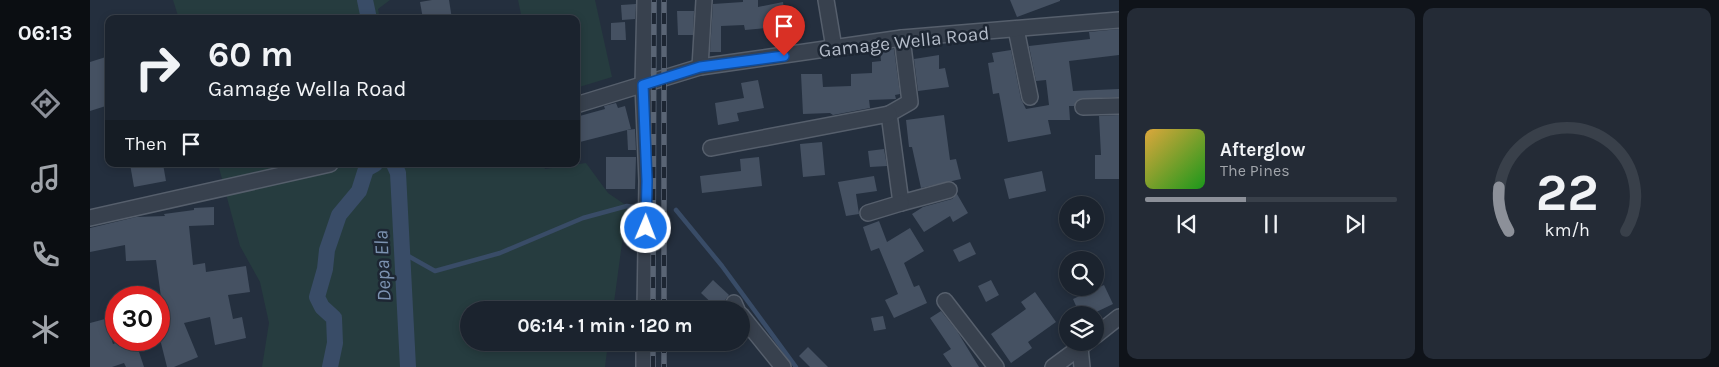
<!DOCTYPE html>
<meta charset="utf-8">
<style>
:root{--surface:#1b232e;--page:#242b36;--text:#f1f3f6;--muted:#a0a4aa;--line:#39404a;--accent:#8c9099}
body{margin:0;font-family:Karla,sans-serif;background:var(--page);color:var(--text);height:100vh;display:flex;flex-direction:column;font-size:19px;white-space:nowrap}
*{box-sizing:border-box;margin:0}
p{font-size:16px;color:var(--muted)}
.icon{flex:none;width:28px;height:28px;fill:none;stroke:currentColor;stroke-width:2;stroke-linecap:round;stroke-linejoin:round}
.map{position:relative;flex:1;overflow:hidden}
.panel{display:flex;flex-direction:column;gap:8px;padding:8px;background:#0f1319;width:600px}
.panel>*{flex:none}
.guide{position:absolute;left:15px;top:15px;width:475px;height:152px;border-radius:10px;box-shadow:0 2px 8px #0003,0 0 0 1px var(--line);background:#1b232e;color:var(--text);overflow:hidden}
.buttons{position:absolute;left:969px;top:196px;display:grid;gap:10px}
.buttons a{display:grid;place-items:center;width:45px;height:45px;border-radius:50%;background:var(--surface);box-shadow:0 2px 8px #0003,0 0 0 1px var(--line);font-size:25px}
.speed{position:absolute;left:15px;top:286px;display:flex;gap:10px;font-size:25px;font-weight:700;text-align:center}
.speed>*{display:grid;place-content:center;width:65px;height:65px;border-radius:50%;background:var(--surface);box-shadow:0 2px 8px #0003,0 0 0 1px var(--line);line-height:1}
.speed .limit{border:8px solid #d22;background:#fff;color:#111}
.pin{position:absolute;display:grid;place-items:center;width:42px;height:42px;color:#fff;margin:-51px -21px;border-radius:50% 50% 50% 0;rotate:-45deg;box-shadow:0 0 5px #0007}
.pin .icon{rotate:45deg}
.me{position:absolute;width:55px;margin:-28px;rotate:1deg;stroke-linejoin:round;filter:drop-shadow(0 0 4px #0008)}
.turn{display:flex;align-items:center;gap:18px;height:105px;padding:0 20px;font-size:22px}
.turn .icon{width:65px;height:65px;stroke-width:2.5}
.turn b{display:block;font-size:35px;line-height:42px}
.then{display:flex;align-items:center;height:48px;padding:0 20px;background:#0003;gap:10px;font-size:19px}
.panel .widget{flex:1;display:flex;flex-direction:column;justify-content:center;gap:8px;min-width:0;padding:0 18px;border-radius:10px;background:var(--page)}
.panel .dial{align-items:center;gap:0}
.dial svg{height:130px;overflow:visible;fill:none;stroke:var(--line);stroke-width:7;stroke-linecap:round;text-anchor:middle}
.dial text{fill:var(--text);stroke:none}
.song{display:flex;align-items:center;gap:15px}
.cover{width:60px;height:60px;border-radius:8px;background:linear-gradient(135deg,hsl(40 70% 55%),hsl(120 70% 35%))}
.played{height:5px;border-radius:2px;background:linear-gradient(90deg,var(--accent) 40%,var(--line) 40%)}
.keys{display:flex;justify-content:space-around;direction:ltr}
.panel .tiles{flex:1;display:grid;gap:8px;grid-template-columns:repeat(2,1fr)}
.trip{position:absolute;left:370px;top:301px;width:290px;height:50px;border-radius:25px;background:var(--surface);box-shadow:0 2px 8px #0003,0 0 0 1px var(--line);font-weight:700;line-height:50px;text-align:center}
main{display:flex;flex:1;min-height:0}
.tab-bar{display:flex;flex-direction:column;width:90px;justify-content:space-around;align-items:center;background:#0b0e12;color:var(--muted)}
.tab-bar .icon{width:35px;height:35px}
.tab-bar .on{color:var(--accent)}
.tab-bar b{font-size:22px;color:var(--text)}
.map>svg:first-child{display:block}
</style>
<main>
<nav class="tab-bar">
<b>06:13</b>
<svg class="icon on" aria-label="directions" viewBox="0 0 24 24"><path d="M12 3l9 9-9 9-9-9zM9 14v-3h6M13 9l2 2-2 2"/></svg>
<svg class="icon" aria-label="music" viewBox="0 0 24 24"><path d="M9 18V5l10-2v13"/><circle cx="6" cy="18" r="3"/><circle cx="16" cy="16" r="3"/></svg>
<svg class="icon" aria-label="phone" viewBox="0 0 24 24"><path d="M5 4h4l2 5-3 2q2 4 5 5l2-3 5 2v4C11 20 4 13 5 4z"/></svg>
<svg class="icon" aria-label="climate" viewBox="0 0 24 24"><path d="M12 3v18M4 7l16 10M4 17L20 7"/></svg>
</nav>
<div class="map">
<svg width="1029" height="367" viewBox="0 0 1029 367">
<rect width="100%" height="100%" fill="#242f3e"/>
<!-- green -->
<g fill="#263c3f">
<polygon points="83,0 300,0 288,9 290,19 89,19"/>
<polygon points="428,0 505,0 522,77 486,88 486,19 432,19"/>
<polygon points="496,163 518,193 537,206 523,310 379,310 379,342 518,343 515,367 172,367 179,323 170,282 150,246 128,164 453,164 455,169"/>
</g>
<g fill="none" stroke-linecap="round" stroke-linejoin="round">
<!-- stream -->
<g stroke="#394c67" stroke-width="4.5">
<polyline points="586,210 632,266 706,367"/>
<polyline points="313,253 345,271 410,253 493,218 537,206 544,207"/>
</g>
<!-- canal -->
<g stroke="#394c67" stroke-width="16">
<polyline points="275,0 279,19"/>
<polyline points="304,164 308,173 318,367"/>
<polyline points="240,367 245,343 244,318 232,307 227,297 235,269 237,250 249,215 269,191 276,169 285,164"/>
</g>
</g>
<!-- building -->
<g fill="#455162">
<polygon points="342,0 359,0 362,19 333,19 330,2"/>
<polygon points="653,0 668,0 668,7 693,2 698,33 679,36 678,28 655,30 654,25 631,26 631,52 620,52 623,4 653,2"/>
<polygon points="920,0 970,0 970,1 927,17"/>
<polygon points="546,4 545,19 532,20 531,5"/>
<polygon points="587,11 604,11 603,35 588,35"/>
<polygon points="535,22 536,40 521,40 521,23"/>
<polygon points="1029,29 1029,55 979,61 983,91 1029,89 1029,97 989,99 984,106 979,106 980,120 958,120 961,134 918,142 909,93 903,94 898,63 904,62 902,53 921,50 931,99 936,109 959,105 956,80 946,81 939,46 1000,39 999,32"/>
<polygon points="804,49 810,94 805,95 806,99 779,100 780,108 743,115 740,113 713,114 711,74 732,74 733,87 761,86 761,74 782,73 782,62 791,61 790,51"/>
<polygon points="849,55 849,69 855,68 859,87 828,91 824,59"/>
<polygon points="19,56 19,105 0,111 0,62"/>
<polygon points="668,80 674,108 647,113 649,121 628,125 625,103 654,98 651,83"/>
<polygon points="526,103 528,108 535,106 541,129 486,143 486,117 515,109 514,106"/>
<polygon points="854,115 860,160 866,159 871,179 831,188 822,147 819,147 816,120"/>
<polygon points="1029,115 1029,179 1005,179 1005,155 1011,155 1009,116"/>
<polygon points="545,129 546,150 538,150 537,130"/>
<polygon points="732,142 735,175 713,177 710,144"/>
<polygon points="794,149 797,166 780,167 778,151"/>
<polygon points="516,157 546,157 545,189 516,189"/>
<polygon points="669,157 672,186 612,193 610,176 651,171 650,159"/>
<polygon points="40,164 73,164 76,181 44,187"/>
<polygon points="952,171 956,191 919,199 914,179"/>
<polygon points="784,176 787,191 766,194 769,214 756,216 748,182"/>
<polygon points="867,194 878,213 863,222 860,216 834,232 822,214 833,207 862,199"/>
<polygon points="124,207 124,225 99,226 103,265 115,263 116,272 156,266 160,292 138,295 143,319 152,317 156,338 125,345 120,317 94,323 108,357 84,367 77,367 69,335 69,312 73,312 66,260 36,261 35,245 0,252 0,228 46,217 75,216 74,214 104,210 104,208"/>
<polygon points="789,221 797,242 820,228 834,251 814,263 824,287 829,285 837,303 804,318 795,300 808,294 789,248 781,251 773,227"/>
<polygon points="880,242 886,254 869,262 863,250"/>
<polygon points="623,280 639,295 628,309 611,293"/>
<polygon points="901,280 909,295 896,302 888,286"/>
<polygon points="1014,285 1023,304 1000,315 990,315 983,299"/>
<polygon points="945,292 966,322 938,342 942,348 921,363 901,334 936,309 931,302"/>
<polygon points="851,311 867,331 889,367 862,367 853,354 861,349 840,318"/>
<polygon points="793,316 796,329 784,331 781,318"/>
<polygon points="15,319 23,344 33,340 45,340 54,367 36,367 34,363 22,367 0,367 0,323"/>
<polygon points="718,347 738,367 720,367 709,356"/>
</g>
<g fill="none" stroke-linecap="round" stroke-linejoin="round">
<defs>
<g id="minor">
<polyline points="736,0 744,48"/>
<polyline points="926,29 940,97"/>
<polyline points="812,38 820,102 799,114 811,203 859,190"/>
<polyline points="610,67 614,0"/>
<polyline points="486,105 610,67 812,38 1029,20"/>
<polyline points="993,107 1029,106"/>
<polyline points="621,148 799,114"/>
<polyline points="778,213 811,203"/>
<polyline points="0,218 240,164"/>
<polyline points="855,301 906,367"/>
<polyline points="644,303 647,310"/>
<polyline points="555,310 557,181 553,85 555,0"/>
<polyline points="651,315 693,367"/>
<polyline points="1005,336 1029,317"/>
<polyline points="990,348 992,367"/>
<polyline points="554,367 554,342"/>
<polyline points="963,367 997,342"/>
</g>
</defs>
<!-- minor casing -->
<use href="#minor" stroke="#565f6c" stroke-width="18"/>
<!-- minor -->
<use href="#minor" stroke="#38414e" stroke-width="15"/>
<defs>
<g id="rail">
<polyline points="563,310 564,0"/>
<polyline points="574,310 574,0"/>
<polyline points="574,342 574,367"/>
<polyline points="563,367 563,342"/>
</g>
</defs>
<!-- rail casing -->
<use href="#rail" stroke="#5a6575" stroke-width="5.5"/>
<!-- rail -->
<use href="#rail" stroke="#1d2633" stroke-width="4" stroke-dasharray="11" stroke-linecap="butt"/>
</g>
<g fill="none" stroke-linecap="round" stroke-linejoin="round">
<defs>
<polyline id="route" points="556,228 557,181 553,85 610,67 694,56"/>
</defs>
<!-- route casing -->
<use href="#route" stroke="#114b97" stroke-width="12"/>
<!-- route -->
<use href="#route" stroke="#1a73e8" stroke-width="9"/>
</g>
<g text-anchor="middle" stroke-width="5" stroke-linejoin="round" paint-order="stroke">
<!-- street labels -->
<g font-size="19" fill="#b4bcc9" stroke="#1d2633">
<text transform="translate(814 41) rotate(-6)" y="7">Gamage Wella Road</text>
</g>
<!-- water labels -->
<g font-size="20" font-style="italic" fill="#7c92b1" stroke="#1d2633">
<text transform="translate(292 266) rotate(-93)" y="7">Depa Ela</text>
</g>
</g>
</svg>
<div class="buttons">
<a><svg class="icon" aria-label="sound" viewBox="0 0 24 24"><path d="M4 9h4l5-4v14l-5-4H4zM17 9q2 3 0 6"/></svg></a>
<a><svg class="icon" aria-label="search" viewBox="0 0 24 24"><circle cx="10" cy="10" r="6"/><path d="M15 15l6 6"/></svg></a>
<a><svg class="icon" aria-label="layers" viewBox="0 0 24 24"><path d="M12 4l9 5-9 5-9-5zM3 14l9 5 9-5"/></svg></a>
</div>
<div class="speed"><div class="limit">30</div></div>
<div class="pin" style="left:694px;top:56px;background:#d93025"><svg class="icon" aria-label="arrive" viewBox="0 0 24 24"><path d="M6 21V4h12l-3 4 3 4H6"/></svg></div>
<svg class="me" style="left:556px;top:228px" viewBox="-20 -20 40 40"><circle r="17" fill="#1a73e8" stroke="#fff" stroke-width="3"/><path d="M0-11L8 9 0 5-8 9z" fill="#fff"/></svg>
<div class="trip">06:14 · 1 min · 120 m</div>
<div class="guide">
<div class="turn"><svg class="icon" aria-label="right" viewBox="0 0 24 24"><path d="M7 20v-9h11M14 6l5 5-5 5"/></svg><div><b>60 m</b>Gamage Wella Road</div></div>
<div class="then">Then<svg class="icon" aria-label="arrive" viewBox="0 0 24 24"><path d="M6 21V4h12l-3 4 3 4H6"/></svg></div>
</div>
</div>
<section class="panel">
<div class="tiles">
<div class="widget">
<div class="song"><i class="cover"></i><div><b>Afterglow</b><p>The Pines</p></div></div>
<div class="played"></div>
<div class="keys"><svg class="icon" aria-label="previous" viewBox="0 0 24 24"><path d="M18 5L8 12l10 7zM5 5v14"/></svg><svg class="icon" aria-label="pause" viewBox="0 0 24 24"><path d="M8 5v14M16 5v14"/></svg><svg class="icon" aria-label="next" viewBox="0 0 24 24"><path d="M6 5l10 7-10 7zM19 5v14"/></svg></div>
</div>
<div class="widget dial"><svg viewBox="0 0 100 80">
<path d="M14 69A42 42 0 1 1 86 69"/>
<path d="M14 69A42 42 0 0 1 8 42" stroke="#8c9099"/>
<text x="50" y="56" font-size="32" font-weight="700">22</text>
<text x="50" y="72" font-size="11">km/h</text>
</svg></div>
</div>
</section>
</main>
